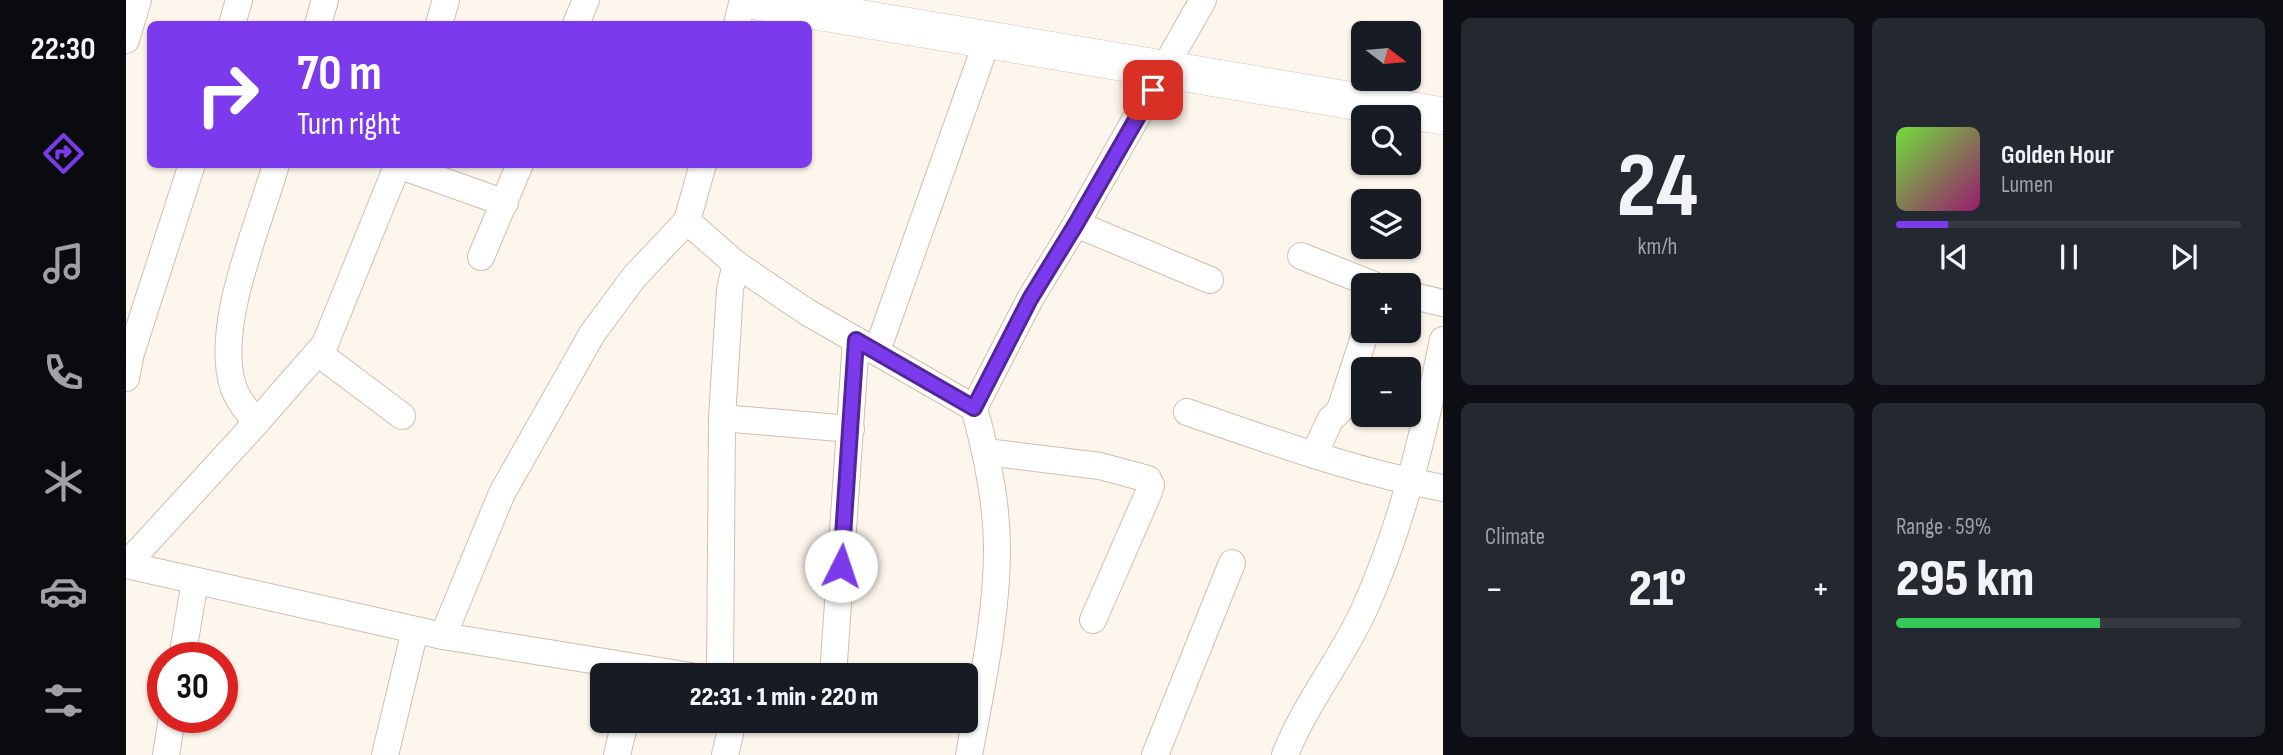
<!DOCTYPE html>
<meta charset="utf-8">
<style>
:root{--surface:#171b24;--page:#242831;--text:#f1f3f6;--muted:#9ea1a6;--line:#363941;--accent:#7c3aed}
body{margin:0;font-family:"Sofia Sans Condensed",sans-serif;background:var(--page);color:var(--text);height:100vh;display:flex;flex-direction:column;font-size:26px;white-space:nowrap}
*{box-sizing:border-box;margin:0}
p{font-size:23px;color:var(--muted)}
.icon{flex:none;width:38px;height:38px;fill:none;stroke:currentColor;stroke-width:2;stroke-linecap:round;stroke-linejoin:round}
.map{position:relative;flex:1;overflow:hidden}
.sheet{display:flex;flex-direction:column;gap:18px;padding:18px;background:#0d0f14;width:840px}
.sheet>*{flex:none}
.guide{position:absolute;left:21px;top:21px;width:665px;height:147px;border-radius:10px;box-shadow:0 2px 5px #0004;background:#7c3aed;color:#fff;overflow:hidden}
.needle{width:46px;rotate:106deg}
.fabs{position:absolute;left:1225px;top:21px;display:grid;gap:14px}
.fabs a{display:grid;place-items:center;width:70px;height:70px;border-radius:10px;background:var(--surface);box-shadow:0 2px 5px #0004;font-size:35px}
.speed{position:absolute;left:21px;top:642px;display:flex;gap:14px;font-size:35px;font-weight:700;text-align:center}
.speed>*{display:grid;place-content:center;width:91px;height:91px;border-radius:50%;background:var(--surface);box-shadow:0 2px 5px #0004;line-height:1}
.speed .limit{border:10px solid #d22;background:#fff;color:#111}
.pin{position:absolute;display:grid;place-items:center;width:60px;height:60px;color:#fff;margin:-30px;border-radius:14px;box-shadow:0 4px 10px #0006}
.me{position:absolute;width:77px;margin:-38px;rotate:4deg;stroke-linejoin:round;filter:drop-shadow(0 0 5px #0008)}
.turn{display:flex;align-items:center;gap:24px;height:147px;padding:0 35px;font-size:32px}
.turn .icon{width:91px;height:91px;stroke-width:2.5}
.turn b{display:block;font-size:49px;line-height:60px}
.big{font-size:52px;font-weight:800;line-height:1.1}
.sheet .widget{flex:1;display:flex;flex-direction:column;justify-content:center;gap:10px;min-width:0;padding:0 24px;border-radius:10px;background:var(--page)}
.sheet .dial{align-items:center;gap:0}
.dial b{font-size:91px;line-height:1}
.song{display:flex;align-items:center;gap:21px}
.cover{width:84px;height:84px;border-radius:10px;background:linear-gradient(135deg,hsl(100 70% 55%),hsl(320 70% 35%))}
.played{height:7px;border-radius:4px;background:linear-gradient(90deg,var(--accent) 15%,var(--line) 15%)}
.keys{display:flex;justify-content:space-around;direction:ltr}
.heat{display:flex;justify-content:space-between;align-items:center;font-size:38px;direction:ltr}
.charge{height:10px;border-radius:5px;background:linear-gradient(90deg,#34c759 59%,var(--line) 0)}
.sheet .tiles{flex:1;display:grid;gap:18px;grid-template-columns:repeat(2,1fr)}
.trip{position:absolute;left:464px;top:663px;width:388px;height:70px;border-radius:10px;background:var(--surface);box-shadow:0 2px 5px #0004;font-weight:800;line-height:70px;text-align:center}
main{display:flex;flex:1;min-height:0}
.dock{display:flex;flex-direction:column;width:126px;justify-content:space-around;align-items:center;background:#090b0e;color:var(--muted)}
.dock .icon{width:49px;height:49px}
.dock .on{color:var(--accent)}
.dock b{font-size:32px;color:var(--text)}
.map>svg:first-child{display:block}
</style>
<main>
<nav class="dock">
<b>22:30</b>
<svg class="icon on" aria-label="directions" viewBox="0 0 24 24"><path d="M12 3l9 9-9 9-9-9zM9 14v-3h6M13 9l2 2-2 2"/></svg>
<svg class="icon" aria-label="music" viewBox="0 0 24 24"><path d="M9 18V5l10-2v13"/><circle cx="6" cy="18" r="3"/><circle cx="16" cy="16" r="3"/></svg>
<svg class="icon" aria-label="phone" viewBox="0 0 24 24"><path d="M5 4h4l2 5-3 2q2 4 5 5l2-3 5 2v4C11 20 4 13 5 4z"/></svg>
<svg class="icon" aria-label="climate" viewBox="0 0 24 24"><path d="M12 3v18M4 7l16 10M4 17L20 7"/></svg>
<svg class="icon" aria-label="car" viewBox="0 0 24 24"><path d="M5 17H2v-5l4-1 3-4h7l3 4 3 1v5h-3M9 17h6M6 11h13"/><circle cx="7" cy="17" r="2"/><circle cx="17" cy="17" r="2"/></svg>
<svg class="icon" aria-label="filters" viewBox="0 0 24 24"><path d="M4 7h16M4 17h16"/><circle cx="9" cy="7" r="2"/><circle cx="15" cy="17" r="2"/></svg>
</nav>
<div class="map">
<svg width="1317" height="755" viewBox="0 0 1317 755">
<rect width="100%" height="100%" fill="#fdf6ec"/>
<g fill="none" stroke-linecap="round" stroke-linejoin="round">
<defs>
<g id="street">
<polyline points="106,24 113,0"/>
<polyline points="192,24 199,0"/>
<polyline points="313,24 320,0"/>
<polyline points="450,24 460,0"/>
<polyline points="611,24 617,0"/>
<polyline points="0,40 12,0"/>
<polyline points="272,164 199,344 130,423 0,565 317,636 565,676"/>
<polyline points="577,164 561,221 610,264 604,289 596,418 594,676"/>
<polyline points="272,165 379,203"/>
<polyline points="950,224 1084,280"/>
<polyline points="1175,256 1248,285"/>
<polyline points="355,257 394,164"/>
<path d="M610,264L681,312L848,408C861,454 871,501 871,549C871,618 855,688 843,755"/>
<polyline points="1283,295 1317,303"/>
<polyline points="751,351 862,38"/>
<polyline points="192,353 276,416"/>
<polyline points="0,378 5,353 66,164"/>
<polyline points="848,408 904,299 950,224 1077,0"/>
<path d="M1061,412C1145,441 1229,472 1317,488"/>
<polyline points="596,418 725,429"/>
<path d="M130,423C122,412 111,399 107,386C88,324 133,226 150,164"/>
<polyline points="860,452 974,466 1022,479 1025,485 1023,492 967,620"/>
<polyline points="1188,455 1204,420 1214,410 1240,331"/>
<polyline points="317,636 376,493 466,334 509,276 561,221"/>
<polyline points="56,658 69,581"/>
<polyline points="707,676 730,340"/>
<polyline points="40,755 46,718"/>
<polyline points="259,755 289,630"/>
<polyline points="491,755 499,721"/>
<polyline points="599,755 607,721"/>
<polyline points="1029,755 1106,563"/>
<path d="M1159,755C1179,704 1215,660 1238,610C1277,524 1298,432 1317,340"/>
</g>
<polyline id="secondary" points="624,0 1317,116"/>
</defs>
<!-- street casing -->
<use href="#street" stroke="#d1beb0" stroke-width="28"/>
<!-- secondary casing -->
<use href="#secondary" stroke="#d6c0b0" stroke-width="38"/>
<!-- street -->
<use href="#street" stroke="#fff" stroke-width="26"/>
<!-- secondary -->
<use href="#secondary" stroke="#fff" stroke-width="37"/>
</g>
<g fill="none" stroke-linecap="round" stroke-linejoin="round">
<defs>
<polyline id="route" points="715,566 730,340 848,408 904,299 950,224 1027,90"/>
</defs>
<!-- route casing -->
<use href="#route" stroke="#51269a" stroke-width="18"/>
<!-- route -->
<use href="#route" stroke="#7c3aed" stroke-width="12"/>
</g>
</svg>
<div class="fabs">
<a><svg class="needle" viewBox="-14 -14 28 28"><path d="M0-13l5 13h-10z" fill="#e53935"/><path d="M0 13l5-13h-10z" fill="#9ea1a6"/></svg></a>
<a><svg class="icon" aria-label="search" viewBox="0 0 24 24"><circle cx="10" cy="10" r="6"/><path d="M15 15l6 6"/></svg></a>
<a><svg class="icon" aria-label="layers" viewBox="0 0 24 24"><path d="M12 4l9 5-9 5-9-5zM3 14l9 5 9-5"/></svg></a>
<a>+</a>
<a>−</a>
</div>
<div class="speed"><div class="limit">30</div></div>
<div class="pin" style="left:1027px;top:90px;background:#d93025"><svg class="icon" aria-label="arrive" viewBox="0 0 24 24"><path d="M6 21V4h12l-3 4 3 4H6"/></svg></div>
<svg class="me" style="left:715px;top:566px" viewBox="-20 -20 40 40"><circle r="19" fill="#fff"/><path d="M0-13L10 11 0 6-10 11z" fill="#7c3aed"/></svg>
<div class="trip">22:31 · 1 min · 220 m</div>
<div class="guide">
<div class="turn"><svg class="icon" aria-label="right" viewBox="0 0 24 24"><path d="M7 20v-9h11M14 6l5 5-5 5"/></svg><div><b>70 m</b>Turn right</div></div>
</div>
</div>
<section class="sheet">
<div class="tiles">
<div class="widget dial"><b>24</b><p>km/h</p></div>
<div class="widget">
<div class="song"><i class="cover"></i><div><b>Golden Hour</b><p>Lumen</p></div></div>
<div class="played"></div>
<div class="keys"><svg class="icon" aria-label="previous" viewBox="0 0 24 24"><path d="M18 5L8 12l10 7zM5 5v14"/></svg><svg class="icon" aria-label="pause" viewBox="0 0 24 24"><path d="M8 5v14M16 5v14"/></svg><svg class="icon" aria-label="next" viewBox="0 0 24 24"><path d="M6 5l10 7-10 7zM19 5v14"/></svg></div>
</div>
<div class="widget"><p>Climate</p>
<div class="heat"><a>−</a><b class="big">21°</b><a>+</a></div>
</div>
<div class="widget"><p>Range · 59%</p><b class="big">295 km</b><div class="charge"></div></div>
</div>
</section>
</main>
